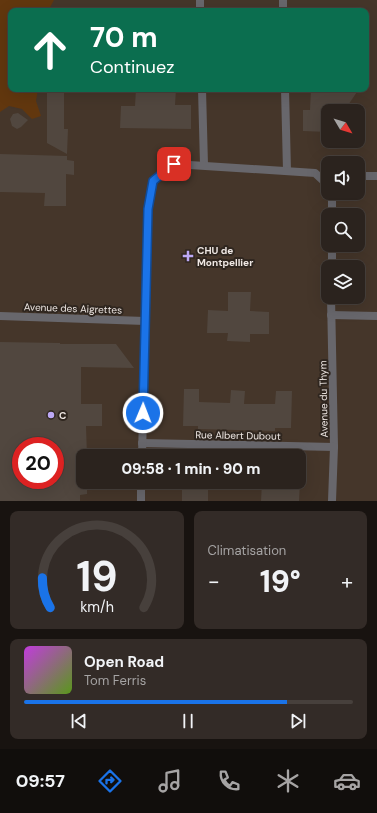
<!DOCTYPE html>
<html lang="fr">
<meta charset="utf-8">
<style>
:root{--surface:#2b231e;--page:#332b27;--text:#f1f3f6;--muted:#a6a4a4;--line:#47403c;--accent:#1a73e8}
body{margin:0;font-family:"DM Sans",sans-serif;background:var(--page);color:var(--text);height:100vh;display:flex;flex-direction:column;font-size:15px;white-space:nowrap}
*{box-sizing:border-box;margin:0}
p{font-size:13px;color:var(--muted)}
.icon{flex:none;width:22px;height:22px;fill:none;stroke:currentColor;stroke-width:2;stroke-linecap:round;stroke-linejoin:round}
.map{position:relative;height:501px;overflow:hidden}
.panel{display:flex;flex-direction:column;gap:10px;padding:10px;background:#181310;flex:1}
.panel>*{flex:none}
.guide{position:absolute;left:8px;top:8px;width:361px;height:84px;border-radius:8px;box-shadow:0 4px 16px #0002,0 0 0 1px var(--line);background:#0b6e4f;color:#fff;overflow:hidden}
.needle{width:26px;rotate:128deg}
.controls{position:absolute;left:321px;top:104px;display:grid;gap:8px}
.controls a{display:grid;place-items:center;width:44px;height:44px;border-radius:8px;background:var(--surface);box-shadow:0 4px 16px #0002,0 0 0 1px var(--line);font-size:20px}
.speed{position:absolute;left:12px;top:437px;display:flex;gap:8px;font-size:20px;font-weight:700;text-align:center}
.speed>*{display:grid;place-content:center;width:52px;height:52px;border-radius:50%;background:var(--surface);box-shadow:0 4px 16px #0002,0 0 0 1px var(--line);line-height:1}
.speed .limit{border:6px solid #d22;background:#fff;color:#111}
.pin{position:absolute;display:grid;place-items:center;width:34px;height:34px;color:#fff;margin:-17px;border-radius:8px;box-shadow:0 2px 6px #0006}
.me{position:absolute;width:44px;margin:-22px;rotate:1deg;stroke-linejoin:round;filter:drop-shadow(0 0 3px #0008)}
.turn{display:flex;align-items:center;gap:14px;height:84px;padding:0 16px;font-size:18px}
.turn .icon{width:52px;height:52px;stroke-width:2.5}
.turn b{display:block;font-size:28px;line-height:34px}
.big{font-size:30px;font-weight:800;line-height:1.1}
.panel .widget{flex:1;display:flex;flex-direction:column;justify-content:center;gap:6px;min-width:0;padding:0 14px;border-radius:8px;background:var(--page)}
.panel .dial{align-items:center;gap:0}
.dial svg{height:104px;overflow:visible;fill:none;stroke:var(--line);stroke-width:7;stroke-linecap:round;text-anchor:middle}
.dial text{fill:var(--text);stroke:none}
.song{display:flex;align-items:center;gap:12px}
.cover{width:48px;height:48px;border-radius:6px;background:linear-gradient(135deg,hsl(290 70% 55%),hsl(90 70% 35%))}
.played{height:4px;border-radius:2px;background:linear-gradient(90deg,var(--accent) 80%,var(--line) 80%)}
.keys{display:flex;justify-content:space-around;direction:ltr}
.heat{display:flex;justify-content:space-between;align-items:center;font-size:22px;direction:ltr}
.panel .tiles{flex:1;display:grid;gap:10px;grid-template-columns:1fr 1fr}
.widget:last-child{grid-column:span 2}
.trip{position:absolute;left:76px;top:449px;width:230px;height:40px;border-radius:8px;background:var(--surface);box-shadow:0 4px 16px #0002,0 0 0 1px var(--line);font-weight:800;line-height:40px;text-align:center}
.menu{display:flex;height:64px;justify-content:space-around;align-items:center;background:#110e0c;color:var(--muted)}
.menu .icon{width:28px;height:28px}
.menu .current{color:var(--accent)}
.menu b{font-size:18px;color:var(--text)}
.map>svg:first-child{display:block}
</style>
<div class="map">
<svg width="377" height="501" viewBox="0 0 377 501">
<rect width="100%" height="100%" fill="#392f28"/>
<!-- built -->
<path fill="#45362a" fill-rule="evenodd" d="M0,0H377V501H0ZM11,11H366V89H11ZM328,111H358V141H328ZM328,163H358V193H328ZM328,215H358V245H328ZM328,267H358V297H328ZM21,446H55V480H21ZM83,456H299V482H83Z"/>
<!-- green -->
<polygon fill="#62370e" points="0,0 54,0 48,11 11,11 11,89 38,89 36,101 41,116 32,119 22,109 9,106 0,112"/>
<!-- building -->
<g fill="#51473f" fill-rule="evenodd">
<polygon points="47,89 64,89 64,129 68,129 67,154 47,143"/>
<polygon points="136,89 176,89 175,105 191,105 191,129 120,128 121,106 135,106"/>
<polygon points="311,89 359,89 344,111 328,111 328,132 303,131 303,110 310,110"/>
<polygon points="18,113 28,120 21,127 17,129 12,126 10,119 13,114"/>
<polygon points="0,154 67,156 67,160 74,161 74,175 66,174 66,206 44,206 45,193 0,192"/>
<polygon points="228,292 251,292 250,311 269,312 269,334 250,334 250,342 227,341 228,333 207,333 208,310 228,311"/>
<path d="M0,342L60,343V344H116L134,368L81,367V404H102V426H86L87,456H83V482H87V494L80,495V501H0ZM21,446H55V480H21Z"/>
<polygon points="184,389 199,389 199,402 230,403 231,390 245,391 244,404 275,404 276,391 292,391 291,428 275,428 275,431 198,429 198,426 183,426"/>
<rect x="182" y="482" width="26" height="19"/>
<polygon points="262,482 300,482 299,501 261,501"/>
</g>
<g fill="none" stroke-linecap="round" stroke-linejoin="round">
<!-- service -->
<g stroke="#68676c" stroke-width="8">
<polyline points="200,0 200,11"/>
<polyline points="283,0 283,11"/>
<polyline points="202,89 204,165"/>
<polyline points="285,89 287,171"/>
<polyline points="358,177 362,176 377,176"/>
<polyline points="332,193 332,215"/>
<polyline points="332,267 332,245"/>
<polyline points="331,297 334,447 332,501"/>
<polyline points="331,315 377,316"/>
<polyline points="0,316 145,321"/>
<polyline points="142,443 334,447"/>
<polyline points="142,456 148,209 153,181 174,164 315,173 328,185"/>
<polyline points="141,501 141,482"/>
</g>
</g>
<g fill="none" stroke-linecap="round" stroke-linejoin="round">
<defs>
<polyline id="route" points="143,413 148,209 153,181 174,164"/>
</defs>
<!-- route casing -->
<use href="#route" stroke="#114b97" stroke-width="10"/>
<!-- route -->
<use href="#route" stroke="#1a73e8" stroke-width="7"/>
</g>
<!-- markers -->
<g fill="#bda9f5" stroke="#2f261f" stroke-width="1.5">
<path d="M186 250h4v4h4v4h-4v4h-4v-4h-4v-4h4z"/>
<circle cx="51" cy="415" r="4"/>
</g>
<g text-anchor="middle" stroke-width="4" stroke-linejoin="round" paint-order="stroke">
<!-- poi labels -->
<g font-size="10" font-weight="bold" fill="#efe8e4" stroke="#2f261f" text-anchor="start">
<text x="197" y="254">CHU de<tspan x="197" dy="12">Montpellier</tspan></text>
<text x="59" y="419">C</text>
</g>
<!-- street labels -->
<g font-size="10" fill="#efe8e4" stroke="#2f261f">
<text transform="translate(73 308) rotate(2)" y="4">Avenue des Aigrettes</text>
<text transform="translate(323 399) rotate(-91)" y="4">Avenue du Thym</text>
<text transform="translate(238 435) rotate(1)" y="4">Rue Albert Dubout</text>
</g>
</g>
</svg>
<div class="controls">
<a><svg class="needle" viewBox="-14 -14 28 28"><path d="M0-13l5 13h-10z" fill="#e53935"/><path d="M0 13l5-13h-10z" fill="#a6a4a4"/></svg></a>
<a><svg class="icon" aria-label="sound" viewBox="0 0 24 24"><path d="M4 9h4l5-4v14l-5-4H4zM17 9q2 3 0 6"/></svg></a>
<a><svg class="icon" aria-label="search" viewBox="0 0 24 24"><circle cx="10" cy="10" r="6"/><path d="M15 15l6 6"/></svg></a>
<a><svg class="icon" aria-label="layers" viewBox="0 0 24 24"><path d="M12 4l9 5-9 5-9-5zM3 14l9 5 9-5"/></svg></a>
</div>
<div class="speed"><div class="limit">20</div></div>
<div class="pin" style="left:174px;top:164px;background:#d93025"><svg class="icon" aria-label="arrive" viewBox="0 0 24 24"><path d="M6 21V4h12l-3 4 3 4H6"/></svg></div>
<svg class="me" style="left:143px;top:413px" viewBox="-20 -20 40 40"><circle r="17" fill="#1a73e8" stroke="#fff" stroke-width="3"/><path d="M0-11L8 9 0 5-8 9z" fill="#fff"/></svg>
<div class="trip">09:58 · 1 min · 90 m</div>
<div class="guide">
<div class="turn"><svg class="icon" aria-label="ahead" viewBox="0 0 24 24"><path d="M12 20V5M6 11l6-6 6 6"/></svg><div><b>70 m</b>Continuez</div></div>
</div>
</div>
<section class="panel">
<div class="tiles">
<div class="widget dial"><svg viewBox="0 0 100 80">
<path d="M14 69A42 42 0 1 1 86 69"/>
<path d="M14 69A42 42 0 0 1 8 46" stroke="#1a73e8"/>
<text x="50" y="56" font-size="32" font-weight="700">19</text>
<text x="50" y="72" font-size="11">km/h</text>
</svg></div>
<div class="widget"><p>Climatisation</p>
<div class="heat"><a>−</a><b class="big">19°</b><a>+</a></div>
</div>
<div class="widget">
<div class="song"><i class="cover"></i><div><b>Open Road</b><p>Tom Ferris</p></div></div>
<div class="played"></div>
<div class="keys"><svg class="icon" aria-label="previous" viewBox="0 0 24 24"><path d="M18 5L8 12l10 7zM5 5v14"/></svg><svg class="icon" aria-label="pause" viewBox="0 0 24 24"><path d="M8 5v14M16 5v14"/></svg><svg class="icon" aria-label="next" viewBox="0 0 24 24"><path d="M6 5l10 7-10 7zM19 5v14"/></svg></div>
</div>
</div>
</section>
<nav class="menu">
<b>09:57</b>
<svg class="icon current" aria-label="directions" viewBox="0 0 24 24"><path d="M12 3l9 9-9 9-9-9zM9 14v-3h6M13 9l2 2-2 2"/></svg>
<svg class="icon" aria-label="music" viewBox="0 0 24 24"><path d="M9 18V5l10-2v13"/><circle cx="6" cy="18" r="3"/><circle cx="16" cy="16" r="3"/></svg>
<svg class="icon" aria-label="phone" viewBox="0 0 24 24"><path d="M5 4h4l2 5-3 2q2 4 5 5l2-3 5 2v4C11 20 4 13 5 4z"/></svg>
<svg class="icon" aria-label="climate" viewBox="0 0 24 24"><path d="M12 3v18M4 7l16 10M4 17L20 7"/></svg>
<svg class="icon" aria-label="car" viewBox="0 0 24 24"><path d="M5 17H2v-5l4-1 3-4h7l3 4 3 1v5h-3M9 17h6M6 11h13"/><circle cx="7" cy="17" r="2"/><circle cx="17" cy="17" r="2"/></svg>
</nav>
